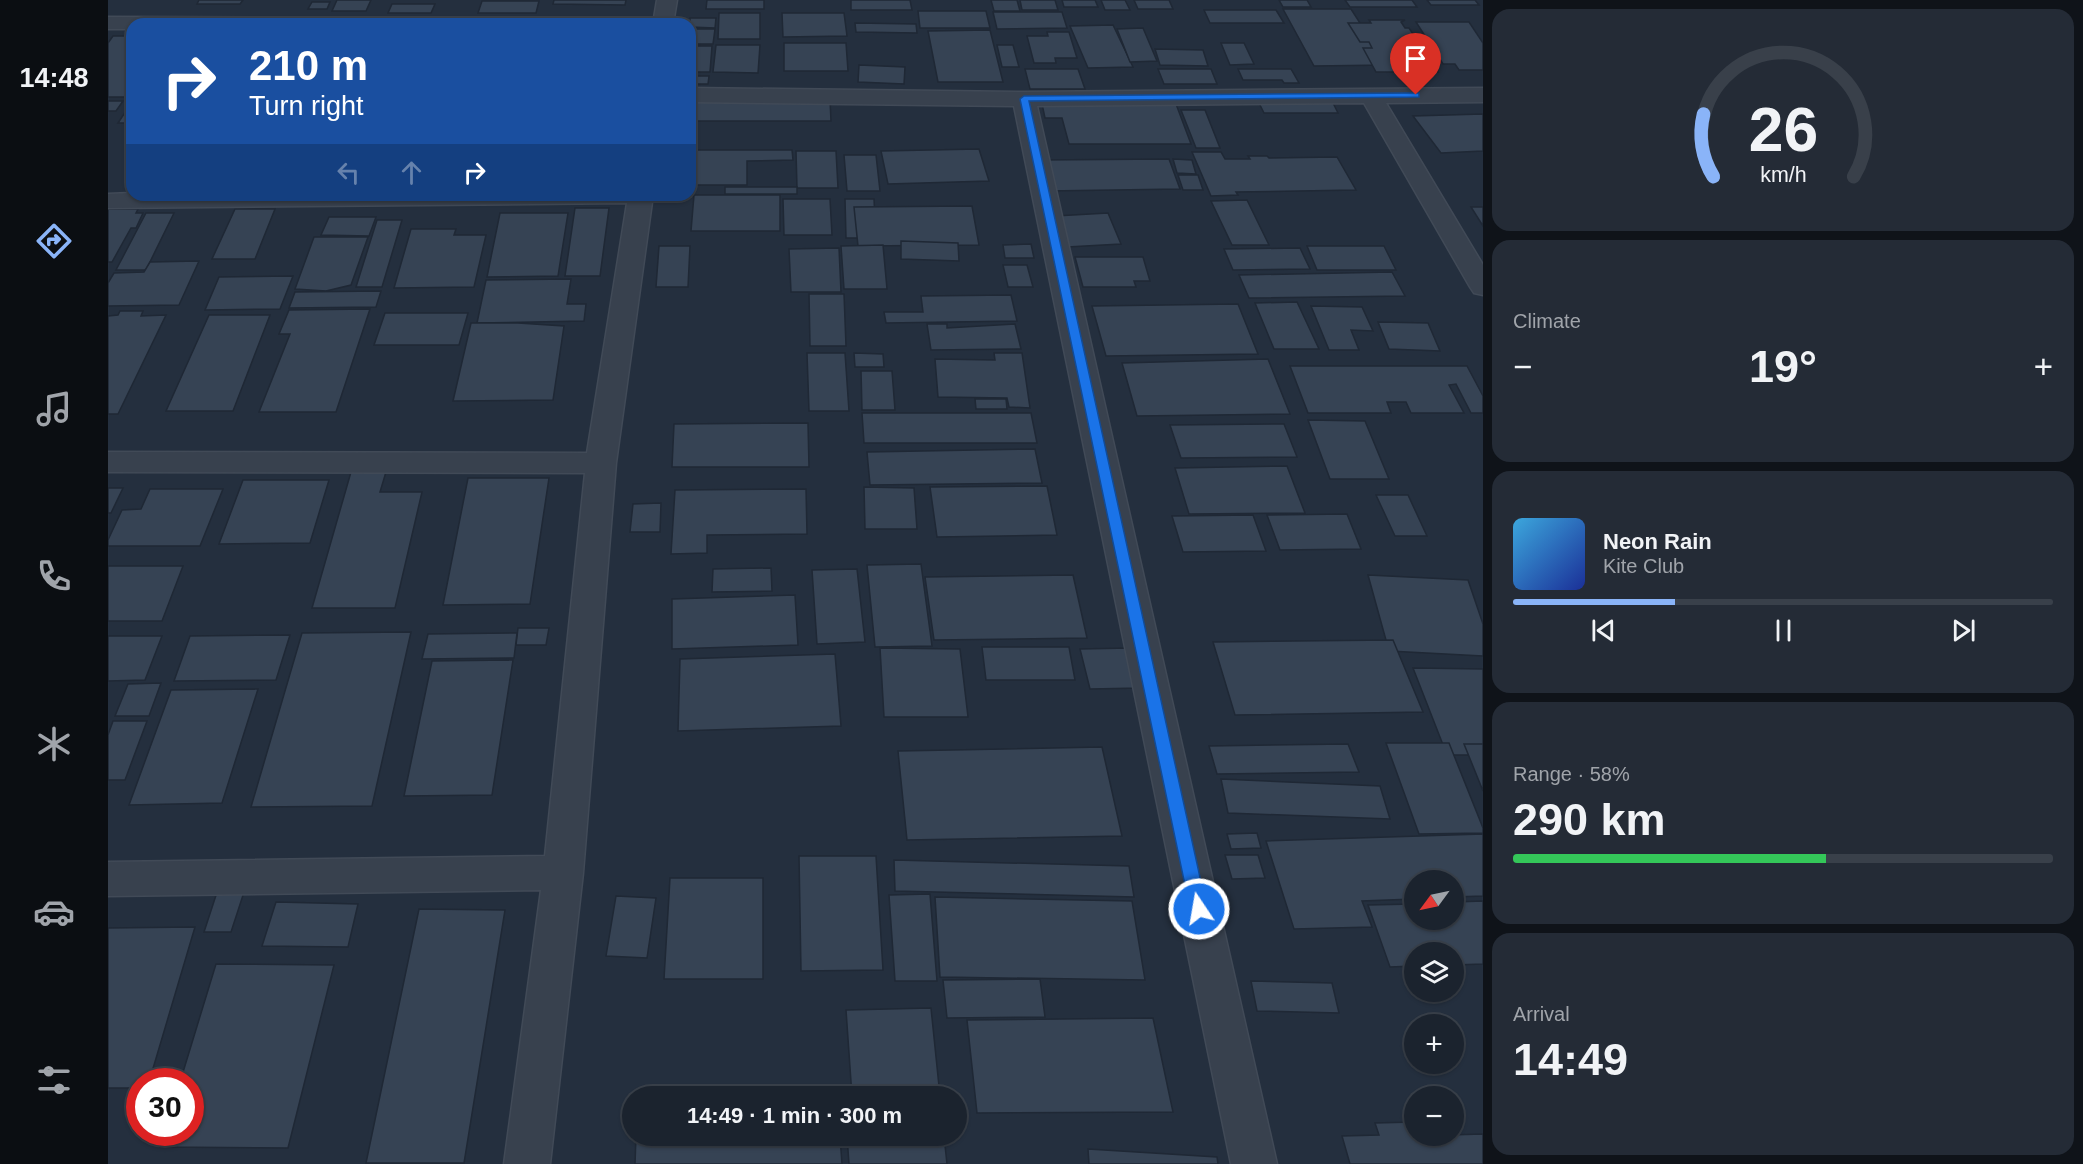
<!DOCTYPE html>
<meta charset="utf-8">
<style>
:root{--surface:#1b232e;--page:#242b36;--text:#f1f3f6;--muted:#a0a4aa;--line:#39404a;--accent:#8ab4f8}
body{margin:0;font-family:Arial,sans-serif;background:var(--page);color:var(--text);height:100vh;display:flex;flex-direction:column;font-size:22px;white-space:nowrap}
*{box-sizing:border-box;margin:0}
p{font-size:20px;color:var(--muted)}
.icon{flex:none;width:33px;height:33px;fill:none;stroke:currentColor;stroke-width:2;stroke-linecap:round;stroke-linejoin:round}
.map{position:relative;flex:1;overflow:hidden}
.sheet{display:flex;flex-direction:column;gap:9px;padding:9px;background:#0f1319;width:600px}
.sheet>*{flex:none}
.guide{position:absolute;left:18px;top:18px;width:570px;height:183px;border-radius:18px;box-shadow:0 2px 4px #0004,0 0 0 2px var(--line);background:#1a4fa0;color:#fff;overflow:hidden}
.needle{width:39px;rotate:237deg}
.fabs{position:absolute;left:1296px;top:870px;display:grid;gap:12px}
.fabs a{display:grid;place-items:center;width:60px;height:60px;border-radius:50%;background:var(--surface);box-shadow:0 2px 4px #0004,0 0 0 2px var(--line);font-size:30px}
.speed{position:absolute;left:18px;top:1068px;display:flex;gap:12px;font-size:30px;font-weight:700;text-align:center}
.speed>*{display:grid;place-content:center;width:78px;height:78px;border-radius:50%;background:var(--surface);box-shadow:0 2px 4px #0004,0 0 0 2px var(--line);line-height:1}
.speed .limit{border:9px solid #d22;background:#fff;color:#111}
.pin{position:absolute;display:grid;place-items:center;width:51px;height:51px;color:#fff;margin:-62px -26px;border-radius:50% 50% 50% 0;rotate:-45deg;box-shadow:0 0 6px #0007}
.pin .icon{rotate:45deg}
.me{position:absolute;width:66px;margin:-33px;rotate:348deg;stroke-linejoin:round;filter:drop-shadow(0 0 4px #0008)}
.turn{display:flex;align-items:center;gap:21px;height:126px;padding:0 24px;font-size:27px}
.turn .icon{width:78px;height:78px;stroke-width:2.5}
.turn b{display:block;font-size:42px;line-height:51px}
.lanes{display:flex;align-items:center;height:57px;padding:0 24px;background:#0003;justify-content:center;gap:30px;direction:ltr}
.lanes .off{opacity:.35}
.big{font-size:45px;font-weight:700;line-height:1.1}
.sheet .card{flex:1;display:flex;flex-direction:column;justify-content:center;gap:9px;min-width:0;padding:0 21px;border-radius:18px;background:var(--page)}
.sheet .dial{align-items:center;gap:0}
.dial svg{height:156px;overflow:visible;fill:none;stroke:var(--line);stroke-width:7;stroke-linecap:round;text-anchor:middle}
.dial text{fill:var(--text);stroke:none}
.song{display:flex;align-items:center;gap:18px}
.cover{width:72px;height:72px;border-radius:9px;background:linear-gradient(135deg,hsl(200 70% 55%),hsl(230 70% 35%))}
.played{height:6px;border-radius:3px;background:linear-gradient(90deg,var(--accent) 30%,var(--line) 30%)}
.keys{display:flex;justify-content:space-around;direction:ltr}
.heat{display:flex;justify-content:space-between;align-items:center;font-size:33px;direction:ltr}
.charge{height:9px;border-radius:4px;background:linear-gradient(90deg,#34c759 58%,var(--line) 0)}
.trip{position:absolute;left:514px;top:1086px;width:345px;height:60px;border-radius:30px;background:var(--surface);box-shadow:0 2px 4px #0004,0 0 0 2px var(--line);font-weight:700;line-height:60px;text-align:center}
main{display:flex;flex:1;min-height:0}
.menu{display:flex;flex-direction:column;width:108px;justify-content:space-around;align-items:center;background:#0b0e12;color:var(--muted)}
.menu .icon{width:42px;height:42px}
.menu .selected{color:var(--accent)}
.menu b{font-size:27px;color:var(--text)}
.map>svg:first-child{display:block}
</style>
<main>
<nav class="menu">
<b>14:48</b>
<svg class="icon selected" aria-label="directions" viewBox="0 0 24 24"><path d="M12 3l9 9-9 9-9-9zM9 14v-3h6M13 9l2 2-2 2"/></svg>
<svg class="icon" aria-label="music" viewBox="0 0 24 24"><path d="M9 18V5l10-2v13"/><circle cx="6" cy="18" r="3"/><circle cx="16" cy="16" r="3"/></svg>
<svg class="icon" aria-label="phone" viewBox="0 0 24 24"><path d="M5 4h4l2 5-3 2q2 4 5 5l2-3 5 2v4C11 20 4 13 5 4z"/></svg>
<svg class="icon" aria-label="climate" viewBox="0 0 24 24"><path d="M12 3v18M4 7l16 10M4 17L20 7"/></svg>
<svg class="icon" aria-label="car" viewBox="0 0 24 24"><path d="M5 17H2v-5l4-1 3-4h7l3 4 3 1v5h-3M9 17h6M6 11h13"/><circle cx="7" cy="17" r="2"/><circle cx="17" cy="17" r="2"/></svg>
<svg class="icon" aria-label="filters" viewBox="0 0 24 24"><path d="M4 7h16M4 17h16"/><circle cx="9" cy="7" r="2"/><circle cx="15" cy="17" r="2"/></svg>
</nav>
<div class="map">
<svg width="1375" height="1164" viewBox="0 0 1375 1164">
<rect width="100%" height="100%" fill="#242f3e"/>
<!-- building -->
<g fill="#364354" stroke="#1f2835" stroke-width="1.5">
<polygon points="91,0 135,0 132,4 89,4"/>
<polygon points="229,0 263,0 258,11 224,11"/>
<polygon points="446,0 518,0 517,5 445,4"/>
<polygon points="599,0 656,0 656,9 598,9"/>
<polygon points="743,0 802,0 804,10 743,10"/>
<polygon points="883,0 909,0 912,11 886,11"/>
<polygon points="912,0 947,0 950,10 914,10"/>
<polygon points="954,0 987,0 990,7 956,7"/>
<polygon points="993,0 1017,0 1022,10 997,10"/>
<polygon points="1026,0 1061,0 1065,9 1030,9"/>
<polygon points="1171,0 1199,0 1203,7 1175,7"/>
<polygon points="1237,0 1304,0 1309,7 1242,7"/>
<polygon points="1319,0 1367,0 1371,5 1323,5"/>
<polygon points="374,1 431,1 428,13 370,13"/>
<polygon points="204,2 222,2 219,9 200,9"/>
<polygon points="284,4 327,4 323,13 280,13"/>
<polygon points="1175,9 1243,9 1279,65 1206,66"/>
<polygon points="1096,10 1168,10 1176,23 1102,23"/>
<polygon points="810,11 878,11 882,28 812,28"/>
<polygon points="885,12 954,12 959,28 889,29"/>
<polygon points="611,13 652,13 652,39 610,39"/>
<polygon points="674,13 736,13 739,36 675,37"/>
<polygon points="582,18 608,18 607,28 582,27"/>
<polygon points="1261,20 1297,20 1293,22 1297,28 1301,28 1313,46 1309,46 1313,52 1317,52 1330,72 1268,72 1255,48 1264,48 1261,42 1252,42 1240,23 1263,23"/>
<polygon points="1308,22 1361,22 1375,43 1375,70 1351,70 1347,64 1335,64"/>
<polygon points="747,23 808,24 809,33 748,32"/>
<polygon points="1005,25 1025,67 980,68 962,26"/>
<polygon points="1035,28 1049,61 1022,62 1009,29"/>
<polygon points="582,29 607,29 605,44 582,44"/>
<polygon points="882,30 895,82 830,82 820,31"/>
<polygon points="939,32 961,32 969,58 947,58 948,63 926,63 919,36 940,36"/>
<polygon points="5,36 24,36 24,89 19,97 0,97 0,43"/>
<polygon points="676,43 738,43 740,71 676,71"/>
<polygon points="1113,43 1136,43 1146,64 1122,65"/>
<polygon points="608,45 652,45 650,73 605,72"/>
<polygon points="889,45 905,45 911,67 894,67"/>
<polygon points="582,46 604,46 602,72 582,72"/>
<polygon points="1047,49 1095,50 1100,66 1052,65"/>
<polygon points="751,65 797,67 796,84 750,82"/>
<polygon points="917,69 970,69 977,89 922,89"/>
<polygon points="1050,69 1103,69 1109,84 1056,84"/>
<polygon points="1130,69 1183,69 1191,83 1176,83 1174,80 1135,80"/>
<polygon points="582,76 601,76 600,84 582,84"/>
<polygon points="582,100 722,100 723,121 582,121"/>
<polygon points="0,101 15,101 8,111 0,111"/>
<polygon points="1150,101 1224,101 1230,113 1156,113"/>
<polygon points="24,102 24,123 10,123"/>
<polygon points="934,104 1068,104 1083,144 961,144 954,118 937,118"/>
<polygon points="1073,110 1097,110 1112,148 1088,148"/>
<polygon points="1375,114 1375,151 1333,153 1305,116"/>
<polygon points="871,149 881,181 780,184 773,151"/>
<polygon points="582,150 684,150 685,160 639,161 639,185 582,185"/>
<polygon points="688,151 728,151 730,188 689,188"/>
<polygon points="1084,152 1113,152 1117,159 1142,159 1140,156 1159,156 1161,158 1229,157 1248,190 1128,192 1130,195 1103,196"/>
<polygon points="736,155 768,155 772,191 739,191"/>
<polygon points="1061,159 1072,189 939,191 931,160"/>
<polygon points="1065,159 1084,160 1088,174 1069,173"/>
<polygon points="1070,175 1090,175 1095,190 1075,190"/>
<rect x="617" y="187" width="72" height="7"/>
<polygon points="586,195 672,195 672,231 583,231"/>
<polygon points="675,199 722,199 724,235 676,235"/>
<polygon points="737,199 766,199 768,238 738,238"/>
<polygon points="1139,200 1161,245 1124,245 1103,201"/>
<polygon points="864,206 871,245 750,246 746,207"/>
<polygon points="1363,207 1375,207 1375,226"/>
<polygon points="467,208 501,208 492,276 457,276"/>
<polygon points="0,209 30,209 28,213 35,213 28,228 23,228 4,262 0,262"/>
<polygon points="127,209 167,209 147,259 104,259"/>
<polygon points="38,213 66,213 38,270 8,270"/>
<polygon points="392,213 460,213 450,276 379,277"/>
<polygon points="1000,213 1013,244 959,247 947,216"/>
<polygon points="221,217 268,217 261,236 213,235"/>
<polygon points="269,220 294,220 274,287 248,287"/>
<polygon points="303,229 348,229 346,235 378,235 366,287 286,288"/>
<polygon points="206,237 260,237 243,285 218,291 187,289"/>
<polygon points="793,241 850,243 851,261 793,259"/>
<polygon points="923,244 926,258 897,258 895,245"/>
<polygon points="775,245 779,289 736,289 733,246"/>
<polygon points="551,246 582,246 580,287 548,287"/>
<polygon points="1199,246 1276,246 1288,270 1209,270"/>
<polygon points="731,248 733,292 683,292 681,249"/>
<polygon points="1192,248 1202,269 1125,270 1116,249"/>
<polygon points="967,257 1035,257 1042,281 1026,281 1028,287 975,287"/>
<polygon points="91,261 71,305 0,306 0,283 6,273 36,272 42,262"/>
<polygon points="895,265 919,265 925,287 900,287"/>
<polygon points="1284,272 1297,296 1141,298 1131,275"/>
<polygon points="185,276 172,309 97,310 111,277"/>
<polygon points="463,279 459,304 478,304 476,321 369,323 378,280"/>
<polygon points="273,291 268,307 181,308 187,292"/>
<polygon points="701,294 736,294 738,346 702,346"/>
<polygon points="903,295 909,321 778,323 776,312 815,312 813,296"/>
<polygon points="1189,302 1211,349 1166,349 1147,303"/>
<polygon points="1130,304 1150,354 998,356 984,306"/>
<polygon points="1203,306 1254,307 1265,331 1243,330 1251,350 1221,350"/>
<polygon points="262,309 228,412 151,412 182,334 171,334 181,310"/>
<polygon points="12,311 35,311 33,316 58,315 10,414 0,414 0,316 10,315"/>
<polygon points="277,313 360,313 351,345 266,345"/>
<polygon points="101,315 162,315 125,411 58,411"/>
<polygon points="1270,322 1320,323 1332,351 1281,349"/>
<polygon points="363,323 410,323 456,326 445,400 345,401"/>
<polygon points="819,324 839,324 839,328 907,324 913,349 823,350"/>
<polygon points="699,353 737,353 741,411 701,411"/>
<polygon points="746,353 775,354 776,367 747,367"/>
<polygon points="886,353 914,353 922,408 901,407 899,398 830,397 827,359 887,360"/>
<polygon points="1160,359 1182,414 1029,416 1014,363"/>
<polygon points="1182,366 1359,366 1375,396 1375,413 1363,413 1348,384 1341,385 1356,413 1303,413 1298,402 1279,402 1283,413 1200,413"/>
<polygon points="753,371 784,371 787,410 754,410"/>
<polygon points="867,399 898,399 899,409 868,409"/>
<polygon points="754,413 923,413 929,443 756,443"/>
<polygon points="1200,420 1257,421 1281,479 1222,479"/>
<polygon points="700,423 701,467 564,467 566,424"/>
<polygon points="1176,424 1189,457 1073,458 1062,425"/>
<polygon points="927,449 934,483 762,485 759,452"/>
<polygon points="1179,466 1197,513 1081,514 1067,468"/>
<polygon points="243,472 278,472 272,492 314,492 287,608 204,608"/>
<polygon points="360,478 441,478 422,604 335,605"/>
<polygon points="135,480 221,480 202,543 111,544"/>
<polygon points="939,486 949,535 829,537 822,487"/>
<polygon points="756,487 806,488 809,529 757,529"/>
<polygon points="0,488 15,488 3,513 0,513"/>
<polygon points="42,489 115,489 92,546 0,546 0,540 14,510 33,509"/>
<polygon points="698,489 699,534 599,535 599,553 563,554 567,490"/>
<polygon points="1268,495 1300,495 1319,536 1287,536"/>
<polygon points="553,503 552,532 522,532 525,504"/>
<polygon points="1239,514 1253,549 1172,550 1159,515"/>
<polygon points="1145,515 1158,551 1075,552 1064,516"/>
<polygon points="813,564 824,646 767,647 759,565"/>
<polygon points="0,566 75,566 54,621 0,621"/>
<polygon points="663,568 664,591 604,592 605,569"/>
<polygon points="749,569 757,642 709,644 704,570"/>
<polygon points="965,575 979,638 826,640 817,577"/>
<polygon points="1260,575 1360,580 1375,624 1375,656 1281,651"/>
<polygon points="687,595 690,645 564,649 564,599"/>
<polygon points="410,628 441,628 438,645 408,645"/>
<polygon points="303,632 264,806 143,807 194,633"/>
<polygon points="409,633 406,658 314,659 320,634"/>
<polygon points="182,635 168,680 66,681 82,636"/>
<polygon points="0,636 54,636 37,680 0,681"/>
<polygon points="1285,640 1315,712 1127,715 1105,642"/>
<polygon points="874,647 961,647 967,680 878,680"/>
<polygon points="772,648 852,649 860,717 776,717"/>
<polygon points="1022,648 1033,688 982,689 972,649"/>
<polygon points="727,654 733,726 570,731 572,659"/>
<polygon points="405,660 384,795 296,796 324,661"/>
<polygon points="1305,668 1375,669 1375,755 1339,755"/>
<polygon points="53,683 41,716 7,716 20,684"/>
<polygon points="150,689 114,803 21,805 63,690"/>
<polygon points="5,721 39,721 17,780 0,780 0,735"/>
<polygon points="1278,743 1341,743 1375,828 1375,833 1311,834"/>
<polygon points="1240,744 1251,772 1109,774 1101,746"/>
<polygon points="1356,744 1375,744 1375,791"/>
<polygon points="994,747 1014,836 799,840 790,751"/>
<polygon points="1113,779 1272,786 1282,819 1120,813"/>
<polygon points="1149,833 1153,848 1123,849 1119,834"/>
<polygon points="1375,834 1375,896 1346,897 1346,880 1306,880 1306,899 1254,901 1264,927 1186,929 1158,841"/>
<polygon points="1117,855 1150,855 1157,878 1124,879"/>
<polygon points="691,856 768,856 775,970 693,971"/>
<polygon points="786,860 1021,866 1026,897 787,891"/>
<polygon points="562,878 655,878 655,979 556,979"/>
<polygon points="112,883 139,883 123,932 96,932"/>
<polygon points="822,894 829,981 787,981 781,895"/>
<polygon points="508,896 548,898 539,958 498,956"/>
<polygon points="827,897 1024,901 1037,980 832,977"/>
<polygon points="1375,901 1375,964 1346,965 1346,952 1306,952 1306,966 1282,967 1260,905 1306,904 1306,920 1346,920 1346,902"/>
<polygon points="168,902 250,904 240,947 154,946"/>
<polygon points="311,909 397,910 356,1163 258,1163"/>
<polygon points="87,927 41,1082 32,1082 32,1088 0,1088 0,928"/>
<polygon points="108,964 226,965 180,1148 52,1147 56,1132 82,1132 82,1082 72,1082"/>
<polygon points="932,979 937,1017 839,1018 835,980"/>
<polygon points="1143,981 1224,983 1231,1013 1149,1011"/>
<polygon points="823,1008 832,1096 744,1096 738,1010"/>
<polygon points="1045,1018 1065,1112 869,1113 859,1020"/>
<polygon points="1306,1122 1306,1136 1375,1134 1375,1164 1242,1164 1234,1136 1271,1135 1267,1123"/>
<polygon points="528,1136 732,1136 734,1164 527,1164"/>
<polygon points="739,1136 836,1136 839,1164 741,1164"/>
<polygon points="980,1149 1109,1157 1110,1164 981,1164"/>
</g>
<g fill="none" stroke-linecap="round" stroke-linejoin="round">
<defs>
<g id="minor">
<polygon points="549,0 569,0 565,24 545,24"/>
<polygon points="0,17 353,18 360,20 363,24 24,24 24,29 0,29"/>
<polygon points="582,88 916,92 1375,88 1375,102 1278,103 1375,265 1375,295 1366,293 1362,287 1256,103 929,106 1169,1164 1123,1164 906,106 582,102"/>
<polygon points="24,193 545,195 508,463 475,873 442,1164 396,1164 433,890 0,896 0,862 437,856 477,473 0,472 0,452 479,453 519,203 0,208 0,194"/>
</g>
</defs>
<!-- minor casing -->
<use href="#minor" stroke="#414a57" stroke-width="3"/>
<!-- minor -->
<use href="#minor" fill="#38414e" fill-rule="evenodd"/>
</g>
<!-- route -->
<polygon fill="#1a73e8" stroke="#114b97" stroke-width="1.5" points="1308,93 1311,93 1311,97 921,101 1099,909 1097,914 1091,916 1085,914 1082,909 912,99 916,96"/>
</svg>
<div class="fabs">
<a><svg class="needle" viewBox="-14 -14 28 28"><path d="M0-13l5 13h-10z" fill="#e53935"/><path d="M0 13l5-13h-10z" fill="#a0a4aa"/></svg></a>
<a><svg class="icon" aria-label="layers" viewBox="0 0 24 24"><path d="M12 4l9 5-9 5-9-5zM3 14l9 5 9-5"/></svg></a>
<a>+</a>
<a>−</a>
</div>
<div class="speed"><div class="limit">30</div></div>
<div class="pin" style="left:1308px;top:95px;background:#d93025"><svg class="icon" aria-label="arrive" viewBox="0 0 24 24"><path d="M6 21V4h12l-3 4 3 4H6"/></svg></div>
<svg class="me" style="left:1091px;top:909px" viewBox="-20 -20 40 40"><circle r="17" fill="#1a73e8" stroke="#fff" stroke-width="3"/><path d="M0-11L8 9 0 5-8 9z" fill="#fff"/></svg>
<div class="trip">14:49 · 1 min · 300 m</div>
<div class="guide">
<div class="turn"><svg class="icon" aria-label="right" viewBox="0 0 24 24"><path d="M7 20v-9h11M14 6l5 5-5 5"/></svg><div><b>210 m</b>Turn right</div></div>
<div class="lanes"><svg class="icon off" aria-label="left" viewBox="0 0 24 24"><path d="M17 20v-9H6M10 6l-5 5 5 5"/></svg><svg class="icon off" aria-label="ahead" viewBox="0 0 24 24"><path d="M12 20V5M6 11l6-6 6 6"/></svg><svg class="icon" aria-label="right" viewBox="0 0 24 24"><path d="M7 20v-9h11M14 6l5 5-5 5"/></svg></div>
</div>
</div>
<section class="sheet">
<div class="card dial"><svg viewBox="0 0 100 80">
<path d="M14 69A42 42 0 1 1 86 69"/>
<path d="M14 69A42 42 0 0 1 9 37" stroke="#8ab4f8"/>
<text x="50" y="56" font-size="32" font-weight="700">26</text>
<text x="50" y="72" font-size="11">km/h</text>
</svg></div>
<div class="card"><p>Climate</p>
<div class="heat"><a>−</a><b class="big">19°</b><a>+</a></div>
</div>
<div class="card">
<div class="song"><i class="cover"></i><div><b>Neon Rain</b><p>Kite Club</p></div></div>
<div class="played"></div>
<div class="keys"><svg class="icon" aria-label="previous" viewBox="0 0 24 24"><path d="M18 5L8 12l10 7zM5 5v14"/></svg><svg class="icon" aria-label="pause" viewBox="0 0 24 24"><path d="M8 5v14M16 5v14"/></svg><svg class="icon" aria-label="next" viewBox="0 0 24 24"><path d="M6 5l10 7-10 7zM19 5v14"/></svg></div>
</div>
<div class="card"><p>Range · 58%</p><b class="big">290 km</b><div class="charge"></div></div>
<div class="card"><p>Arrival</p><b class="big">14:49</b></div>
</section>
</main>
